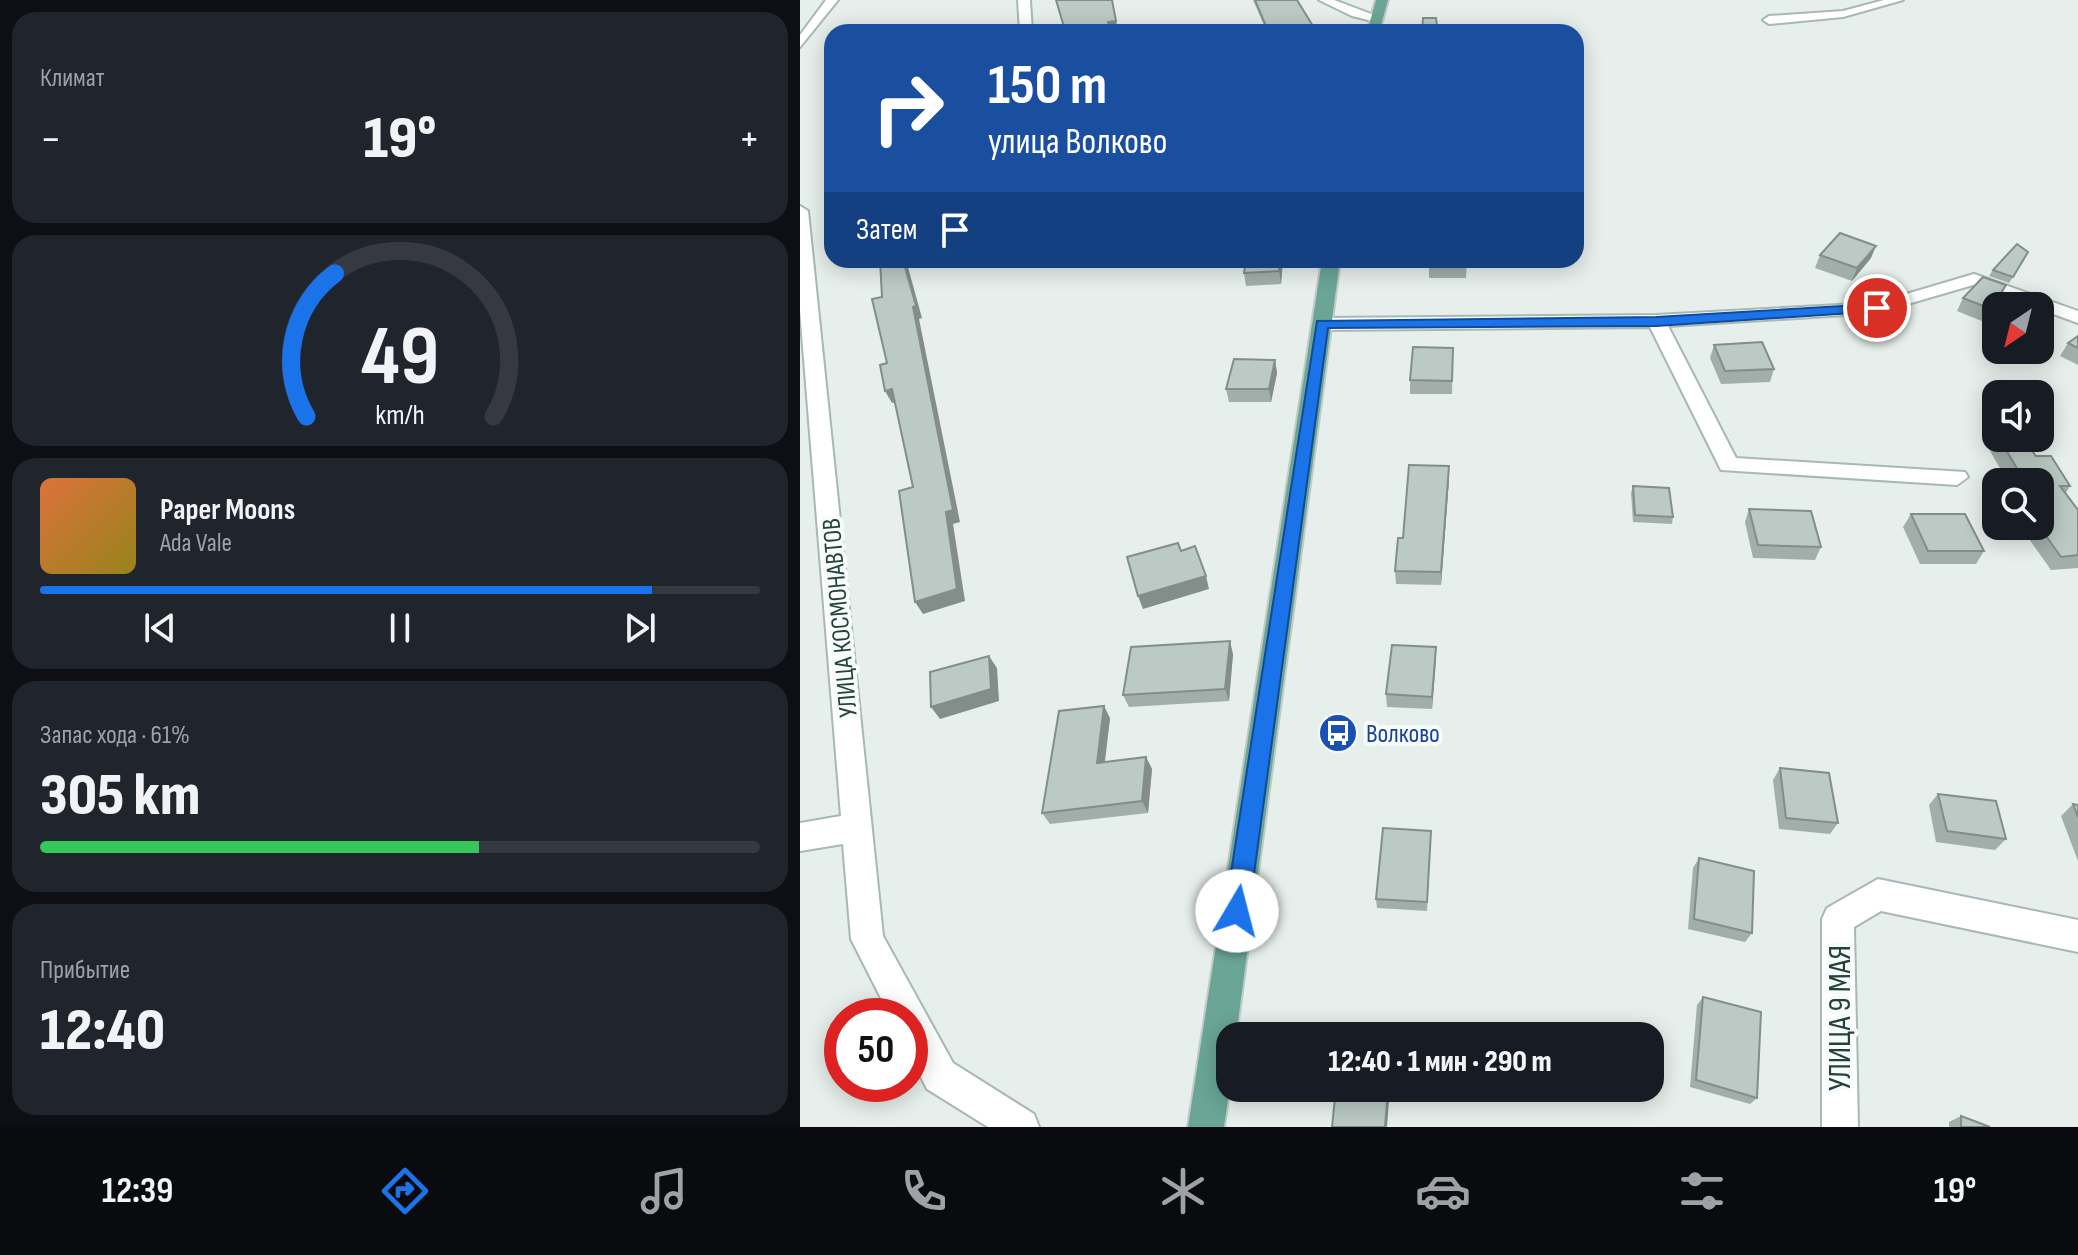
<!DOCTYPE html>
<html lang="ru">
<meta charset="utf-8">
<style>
:root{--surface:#171b24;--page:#20242c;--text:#f1f3f6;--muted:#9ea1a6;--line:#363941;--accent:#1a73e8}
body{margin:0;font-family:"Sofia Sans Condensed",sans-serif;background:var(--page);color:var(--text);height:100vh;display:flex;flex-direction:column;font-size:30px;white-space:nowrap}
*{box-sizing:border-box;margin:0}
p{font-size:26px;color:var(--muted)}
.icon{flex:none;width:44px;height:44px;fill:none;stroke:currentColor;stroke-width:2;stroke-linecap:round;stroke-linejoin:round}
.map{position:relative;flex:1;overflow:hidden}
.details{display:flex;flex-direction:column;gap:12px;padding:12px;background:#0d0f14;width:800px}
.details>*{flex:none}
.hud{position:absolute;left:24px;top:24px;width:760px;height:244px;border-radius:24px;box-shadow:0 4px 20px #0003;background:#1a4fa0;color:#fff;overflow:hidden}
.needle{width:52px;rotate:215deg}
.controls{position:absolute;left:1182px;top:292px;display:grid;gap:16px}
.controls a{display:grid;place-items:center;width:72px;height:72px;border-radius:16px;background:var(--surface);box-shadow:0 4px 20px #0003;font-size:40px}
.speed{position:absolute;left:24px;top:998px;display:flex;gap:16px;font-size:40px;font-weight:700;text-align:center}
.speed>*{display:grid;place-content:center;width:104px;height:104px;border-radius:50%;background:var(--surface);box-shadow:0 4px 20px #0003;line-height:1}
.speed .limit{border:12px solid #d22;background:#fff;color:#111}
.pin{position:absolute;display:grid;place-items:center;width:68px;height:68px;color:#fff;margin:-34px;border:4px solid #fff;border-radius:50%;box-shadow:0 2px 8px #0007}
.me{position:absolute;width:88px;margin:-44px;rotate:8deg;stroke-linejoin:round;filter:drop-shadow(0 0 6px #0008)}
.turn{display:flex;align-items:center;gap:28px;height:168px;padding:0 32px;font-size:36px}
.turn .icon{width:104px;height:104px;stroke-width:2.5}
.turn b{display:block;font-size:56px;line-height:68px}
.then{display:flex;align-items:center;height:76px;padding:0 32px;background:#0003;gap:16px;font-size:30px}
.big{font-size:60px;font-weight:800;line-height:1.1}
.details .widget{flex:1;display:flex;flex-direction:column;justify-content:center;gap:12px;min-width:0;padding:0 28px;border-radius:24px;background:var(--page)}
.details .dial{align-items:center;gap:0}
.dial svg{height:208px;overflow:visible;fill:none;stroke:var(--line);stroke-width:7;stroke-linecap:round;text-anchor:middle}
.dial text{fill:var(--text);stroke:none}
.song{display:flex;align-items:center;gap:24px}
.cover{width:96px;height:96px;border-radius:12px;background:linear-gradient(135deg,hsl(20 70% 55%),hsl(50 70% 35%))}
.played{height:8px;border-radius:4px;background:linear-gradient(90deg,var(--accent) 85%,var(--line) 85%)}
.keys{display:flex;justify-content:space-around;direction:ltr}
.heat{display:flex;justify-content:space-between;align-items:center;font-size:44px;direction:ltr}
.charge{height:12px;border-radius:6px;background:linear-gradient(90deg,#34c759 61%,var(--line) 0)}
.trip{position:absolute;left:416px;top:1022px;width:448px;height:80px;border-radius:24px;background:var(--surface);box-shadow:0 4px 20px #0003;font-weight:800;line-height:80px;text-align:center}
.tab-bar{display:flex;height:128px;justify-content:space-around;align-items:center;background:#090b0e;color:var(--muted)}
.tab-bar .icon{width:56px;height:56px}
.tab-bar .current{color:var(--accent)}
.tab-bar b{font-size:36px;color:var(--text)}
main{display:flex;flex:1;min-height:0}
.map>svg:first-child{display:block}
</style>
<main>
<section class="details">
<div class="widget"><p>Климат</p>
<div class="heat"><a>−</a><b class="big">19°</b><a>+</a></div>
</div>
<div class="widget dial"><svg viewBox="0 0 100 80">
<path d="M14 69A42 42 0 1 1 86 69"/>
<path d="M14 69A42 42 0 0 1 25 14" stroke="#1a73e8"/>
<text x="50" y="56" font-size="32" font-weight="700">49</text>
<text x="50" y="72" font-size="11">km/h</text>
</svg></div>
<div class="widget">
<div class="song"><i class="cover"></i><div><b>Paper Moons</b><p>Ada Vale</p></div></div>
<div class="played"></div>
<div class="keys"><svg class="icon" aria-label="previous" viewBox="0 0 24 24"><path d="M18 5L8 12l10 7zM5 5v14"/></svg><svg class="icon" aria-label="pause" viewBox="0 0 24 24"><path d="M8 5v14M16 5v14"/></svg><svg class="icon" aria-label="next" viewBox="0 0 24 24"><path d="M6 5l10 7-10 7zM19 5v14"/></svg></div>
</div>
<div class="widget"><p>Запас хода · 61%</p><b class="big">305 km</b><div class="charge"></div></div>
<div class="widget"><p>Прибытие</p><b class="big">12:40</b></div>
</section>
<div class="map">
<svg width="1278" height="1127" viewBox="0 0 1278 1127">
<rect width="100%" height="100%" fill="#e6efeb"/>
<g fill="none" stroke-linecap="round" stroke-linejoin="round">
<defs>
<g id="minor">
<polygon points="26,0 38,0 0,47 0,35"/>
<polygon points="218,0 230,0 232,32 220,32"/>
<polygon points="519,0 534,0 582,18 576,22 552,16"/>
<polygon points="1084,0 1103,0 1043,17 969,24 963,20 969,16 1043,11"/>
<polygon points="0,206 8,211 83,936 153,1063 234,1114 239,1127 188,1127 127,1089 110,1055 110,1016 90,1016 51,939 43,844 0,851 0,823 41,816 0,310"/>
<polygon points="1174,274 1278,311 1278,323 1173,285 1077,313 868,326 936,458 1165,472 1168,477 1157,485 921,470 850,327 522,330 513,324 522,318 856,315 1076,303"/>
<polygon points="1078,879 1278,920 1278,952 1081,911 1054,927 1058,1127 1022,1127 1022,919 1027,908"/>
</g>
<g id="major">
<polygon points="576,0 588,0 579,32 567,32"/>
<polygon points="522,260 540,260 436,1036 430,1036 430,1085 424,1127 388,1127"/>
</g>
</defs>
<!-- minor casing -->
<use href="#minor" stroke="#a8b8b2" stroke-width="4"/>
<!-- major casing -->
<use href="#major" stroke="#c2cac8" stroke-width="4"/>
<!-- minor -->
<use href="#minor" fill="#fff" fill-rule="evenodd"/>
<!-- major -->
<use href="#major" fill="#6aa596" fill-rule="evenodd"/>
</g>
<!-- wall -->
<g fill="#a1aea9">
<polygon points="453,0 497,0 513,26 514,32 467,32"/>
<polygon points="1020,255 1071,258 1052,281 1015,268"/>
<polygon points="1225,259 1209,283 1189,276 1193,270"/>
<polygon points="446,260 483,260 481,284 446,286 444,273"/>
<polygon points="629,260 667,260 666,278 629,278"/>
<polygon points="1206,285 1184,322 1157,311 1163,298"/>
<polygon points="1278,336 1278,365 1260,356 1268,343"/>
<polygon points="914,345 974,369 970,382 921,384 910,358"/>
<polygon points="653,348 652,394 610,394 610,380"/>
<polygon points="475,360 477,373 471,402 429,402 426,389"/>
<polygon points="1196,429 1196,438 1222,438 1236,456 1270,486 1265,494 1278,510 1278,568 1251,570 1224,532 1229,526 1240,526 1240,482 1208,482 1186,444"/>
<polygon points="649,479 641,585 596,584 595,571 603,538"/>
<polygon points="833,486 873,517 872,524 833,522 831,493"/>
<polygon points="949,509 1021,547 1015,560 953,558 945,522"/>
<polygon points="1111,514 1184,551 1176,564 1120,564 1103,527"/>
<polygon points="636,647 632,709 587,707 586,694"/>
<polygon points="433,654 429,701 329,707 323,695"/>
<polygon points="310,718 305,762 346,757 352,769 348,813 250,824 242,813"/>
<polygon points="980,768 1038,823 1030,834 979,829 973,780"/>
<polygon points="1138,794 1206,839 1195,850 1136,842 1129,805"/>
<polygon points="1273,804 1278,805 1278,861 1261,816"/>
<polygon points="631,831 627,911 577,908 576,899"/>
<polygon points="899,858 952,933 945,942 888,929 893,868"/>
<polygon points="903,997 957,1098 950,1104 890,1087 897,1005"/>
<polygon points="1161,1116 1190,1127 1149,1127 1149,1122"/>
</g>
<!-- shaded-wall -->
<g fill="#838d89">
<polygon points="312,0 318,30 310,31 308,22"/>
<polygon points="272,26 273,32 266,32 264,27"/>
<polygon points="501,28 501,32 468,32 468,31"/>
<polygon points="1076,246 1071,258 1052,281 1057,268"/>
<polygon points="103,260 106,260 122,318 119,319 160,522 153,524 165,601 123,614 115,602 157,589"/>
<polygon points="480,260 483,260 481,284 479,271"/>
<polygon points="1206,285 1200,298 1184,322 1191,309"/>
<polygon points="475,360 477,373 471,402 469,389"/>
<polygon points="92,389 99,401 92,403 85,391"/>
<polygon points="649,466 649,479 641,585 641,572"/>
<polygon points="406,576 409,589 343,609 338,596"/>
<polygon points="430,641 433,654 429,701 425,689"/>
<polygon points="636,647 636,660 632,709 632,697"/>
<polygon points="189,656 197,668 199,701 140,719 131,707"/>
<polygon points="304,706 310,718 303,774 297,763"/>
<polygon points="346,757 352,769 348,813 342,801"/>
<polygon points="588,1088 590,1088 587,1127 585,1127"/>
</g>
<!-- building -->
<g fill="#bbcac4" stroke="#838d89" stroke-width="2">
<polygon points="256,0 312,0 316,21 308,22 311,32 273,32 272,26 264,27"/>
<polygon points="455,0 497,0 513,26 509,27 512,32 499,32 501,28 468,31"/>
<polygon points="623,18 636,18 638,32 622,32"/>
<polygon points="1040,233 1076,246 1057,268 1020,255"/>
<polygon points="1217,244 1228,252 1213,277 1193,270"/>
<polygon points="80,260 103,260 116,306 113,307 153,510 146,512 157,589 115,602 99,491 113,487 92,389 85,391 80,365 87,363 72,299 82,297"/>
<polygon points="446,260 480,260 479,271 444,273"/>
<polygon points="629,260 667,260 667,265 628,265"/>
<polygon points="1183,277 1206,285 1191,309 1163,298"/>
<polygon points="1278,336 1278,348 1268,343"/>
<polygon points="962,342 974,369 925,371 914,345"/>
<polygon points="613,347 653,348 652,381 610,380"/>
<polygon points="434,359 475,360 469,389 426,389"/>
<polygon points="1199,438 1222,438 1236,456 1251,456 1270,486 1260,486 1278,510 1278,555 1261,557 1239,526 1240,526 1240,519 1246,518 1240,508 1240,482 1225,482"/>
<polygon points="609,465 649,466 641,572 595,571 598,538 603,538"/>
<polygon points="833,486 869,488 873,517 835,515"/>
<polygon points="949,509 1011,511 1021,547 958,545"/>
<polygon points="1111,514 1165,514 1184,551 1128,551"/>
<polygon points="378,543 381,551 395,546 406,576 338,596 327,557"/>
<polygon points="430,641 425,689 323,695 331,647"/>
<polygon points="592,645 636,647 632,697 586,694"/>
<polygon points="189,656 191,689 131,707 130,672"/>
<polygon points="304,706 297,763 346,757 342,801 242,813 259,711"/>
<polygon points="980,768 1029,773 1038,823 986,818"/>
<polygon points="1138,794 1196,801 1206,839 1147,831"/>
<polygon points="1273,804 1278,805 1278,817"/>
<polygon points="583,828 631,831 627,902 576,899"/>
<polygon points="899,858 954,871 952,933 894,919"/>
<polygon points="903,997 961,1012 957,1098 896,1080"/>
<polygon points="536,1088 588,1088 585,1127 532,1127"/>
<polygon points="1161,1116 1190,1127 1161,1127"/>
</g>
<!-- route -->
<polygon fill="#1a73e8" stroke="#114b97" stroke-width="2" points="1077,304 1082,305 1082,311 856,326 528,328 449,911 446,919 437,923 429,919 425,911 517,321 856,317"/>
<!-- icons -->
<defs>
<symbol id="bus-disc" viewBox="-11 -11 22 22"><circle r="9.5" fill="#1a4fb4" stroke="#f7fbf9"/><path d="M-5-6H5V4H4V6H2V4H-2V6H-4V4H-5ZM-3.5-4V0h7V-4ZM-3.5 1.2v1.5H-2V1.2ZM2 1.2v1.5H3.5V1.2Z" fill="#fff"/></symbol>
</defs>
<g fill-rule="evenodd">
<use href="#bus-disc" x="516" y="711" width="44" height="44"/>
</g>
<g text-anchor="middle" stroke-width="8" stroke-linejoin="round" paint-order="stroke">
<!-- street labels -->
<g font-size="26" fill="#24423a" stroke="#f7fbf9">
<text transform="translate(39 618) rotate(-95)" y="9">УЛИЦА КОСМОНАВТОВ</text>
</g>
<!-- transit labels -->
<g font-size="26" fill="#164399" stroke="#f7fbf9" text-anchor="start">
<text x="566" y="742">Волково</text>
</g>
<!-- near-street labels -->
<g font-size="32" fill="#24423a" stroke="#f7fbf9">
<text transform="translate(1039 1018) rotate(-90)" y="11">УЛИЦА 9 МАЯ</text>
</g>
</g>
</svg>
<div class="controls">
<a><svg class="needle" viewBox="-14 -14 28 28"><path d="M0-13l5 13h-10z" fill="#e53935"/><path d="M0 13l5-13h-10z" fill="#9ea1a6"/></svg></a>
<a><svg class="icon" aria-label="sound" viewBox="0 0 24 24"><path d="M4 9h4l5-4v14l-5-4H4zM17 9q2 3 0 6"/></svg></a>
<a><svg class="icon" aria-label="search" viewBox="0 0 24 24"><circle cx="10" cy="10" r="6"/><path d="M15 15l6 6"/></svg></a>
</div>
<div class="speed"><div class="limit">50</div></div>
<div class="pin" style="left:1077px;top:308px;background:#d93025"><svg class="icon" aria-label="arrive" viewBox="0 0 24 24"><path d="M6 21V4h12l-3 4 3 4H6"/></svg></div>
<svg class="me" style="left:437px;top:911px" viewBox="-20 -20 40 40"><circle r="19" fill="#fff"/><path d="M0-13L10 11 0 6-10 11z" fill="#1a73e8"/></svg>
<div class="trip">12:40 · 1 мин · 290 m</div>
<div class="hud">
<div class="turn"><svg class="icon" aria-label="right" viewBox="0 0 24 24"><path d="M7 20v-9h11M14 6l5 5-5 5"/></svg><div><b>150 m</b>улица Волково</div></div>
<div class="then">Затем<svg class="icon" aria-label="arrive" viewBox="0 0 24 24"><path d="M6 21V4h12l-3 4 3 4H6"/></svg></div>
</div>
</div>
</main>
<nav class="tab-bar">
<b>12:39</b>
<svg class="icon current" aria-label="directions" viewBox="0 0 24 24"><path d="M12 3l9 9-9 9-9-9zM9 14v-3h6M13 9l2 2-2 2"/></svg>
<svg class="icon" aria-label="music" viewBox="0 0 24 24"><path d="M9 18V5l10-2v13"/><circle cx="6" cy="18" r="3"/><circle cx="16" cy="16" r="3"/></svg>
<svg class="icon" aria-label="phone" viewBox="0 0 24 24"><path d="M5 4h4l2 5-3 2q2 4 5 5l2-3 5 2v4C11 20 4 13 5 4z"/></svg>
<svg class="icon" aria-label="climate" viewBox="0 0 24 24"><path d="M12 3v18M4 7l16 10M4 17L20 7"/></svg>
<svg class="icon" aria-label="car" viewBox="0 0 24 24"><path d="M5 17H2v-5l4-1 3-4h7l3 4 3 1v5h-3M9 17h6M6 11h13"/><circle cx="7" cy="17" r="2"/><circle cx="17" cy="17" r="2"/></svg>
<svg class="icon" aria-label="filters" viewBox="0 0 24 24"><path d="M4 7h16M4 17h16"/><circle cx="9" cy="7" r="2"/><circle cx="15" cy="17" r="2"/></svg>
<b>19°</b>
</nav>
